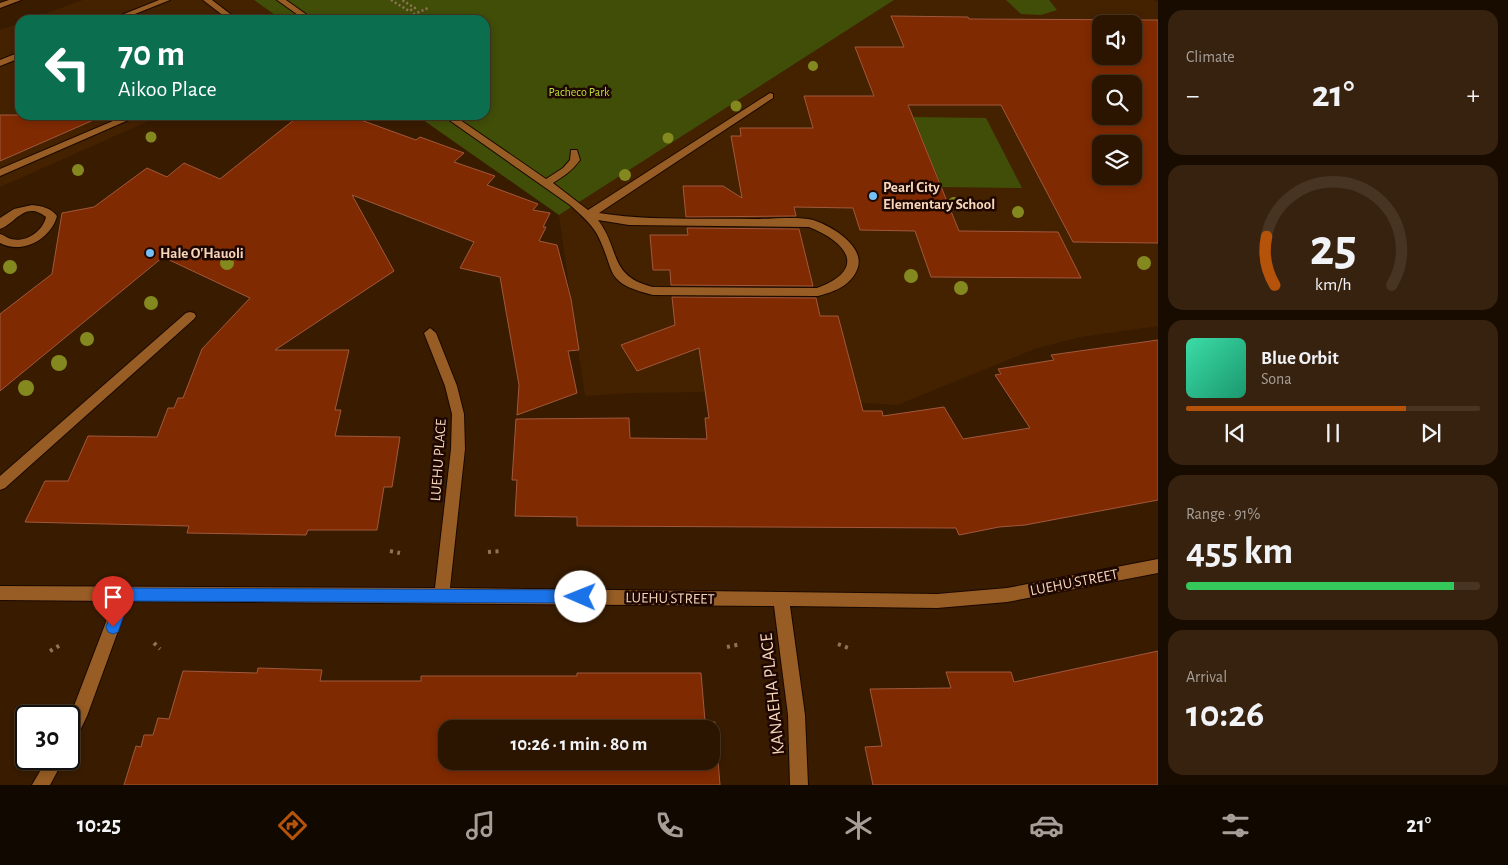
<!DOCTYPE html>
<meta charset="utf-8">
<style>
:root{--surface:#2b1500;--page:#37220f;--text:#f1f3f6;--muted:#a69f99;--line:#473422;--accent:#b45309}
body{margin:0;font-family:"Alegreya Sans",sans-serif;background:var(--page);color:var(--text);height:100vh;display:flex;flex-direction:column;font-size:19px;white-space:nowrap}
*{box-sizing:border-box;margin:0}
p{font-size:16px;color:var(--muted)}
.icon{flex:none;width:28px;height:28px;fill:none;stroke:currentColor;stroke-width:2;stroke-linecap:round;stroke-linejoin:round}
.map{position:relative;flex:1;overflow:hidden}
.drawer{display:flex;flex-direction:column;gap:10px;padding:10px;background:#180c00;width:350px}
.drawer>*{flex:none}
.banner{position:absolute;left:15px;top:15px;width:475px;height:105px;border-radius:15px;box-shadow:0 2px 8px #0003,0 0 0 1px var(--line);background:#0b6e4f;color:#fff;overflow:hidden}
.fabs{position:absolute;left:1092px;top:15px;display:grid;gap:10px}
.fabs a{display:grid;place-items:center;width:50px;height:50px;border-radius:10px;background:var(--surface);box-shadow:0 2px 8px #0003,0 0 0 1px var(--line);font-size:25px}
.speed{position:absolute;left:15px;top:705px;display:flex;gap:10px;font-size:25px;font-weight:700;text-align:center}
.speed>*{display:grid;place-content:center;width:65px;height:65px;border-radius:50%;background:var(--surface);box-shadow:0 2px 8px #0003,0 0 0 1px var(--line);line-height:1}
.speed .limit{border:2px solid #111;border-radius:8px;background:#fff;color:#111}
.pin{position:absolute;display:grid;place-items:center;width:42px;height:42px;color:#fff;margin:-51px -21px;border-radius:50% 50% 50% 0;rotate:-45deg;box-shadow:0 0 5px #0007}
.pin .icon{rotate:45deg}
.me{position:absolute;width:55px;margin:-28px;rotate:271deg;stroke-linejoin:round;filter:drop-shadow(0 0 4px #0008)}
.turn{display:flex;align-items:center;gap:18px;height:105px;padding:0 20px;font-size:22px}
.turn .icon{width:65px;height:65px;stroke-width:2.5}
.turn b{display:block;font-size:35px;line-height:42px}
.big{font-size:38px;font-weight:700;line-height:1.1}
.drawer .tile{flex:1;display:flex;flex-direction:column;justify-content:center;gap:8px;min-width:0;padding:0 18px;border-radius:15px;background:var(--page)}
.drawer .dial{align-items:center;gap:0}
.dial svg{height:130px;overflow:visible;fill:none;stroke:var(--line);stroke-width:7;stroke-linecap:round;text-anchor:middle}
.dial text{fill:var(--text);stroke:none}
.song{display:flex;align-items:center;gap:15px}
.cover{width:60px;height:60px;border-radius:8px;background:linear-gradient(135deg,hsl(160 70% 55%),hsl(160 70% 35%))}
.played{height:5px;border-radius:2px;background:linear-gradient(90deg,var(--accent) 75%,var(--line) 75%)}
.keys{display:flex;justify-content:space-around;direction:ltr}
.heat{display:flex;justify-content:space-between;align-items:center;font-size:28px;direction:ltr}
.charge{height:8px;border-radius:4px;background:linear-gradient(90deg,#34c759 91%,var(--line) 0)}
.trip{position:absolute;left:438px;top:720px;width:282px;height:50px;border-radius:15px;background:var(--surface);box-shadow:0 2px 8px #0003,0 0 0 1px var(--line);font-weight:700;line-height:50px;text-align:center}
.tabs{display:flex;height:80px;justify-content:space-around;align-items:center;background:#110800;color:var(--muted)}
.tabs .icon{width:35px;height:35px}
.tabs .selected{color:var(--accent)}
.tabs b{font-size:22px;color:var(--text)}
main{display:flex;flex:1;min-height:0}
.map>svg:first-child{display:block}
</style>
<main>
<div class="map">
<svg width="1158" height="785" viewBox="0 0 1158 785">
<rect width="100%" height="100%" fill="#391c00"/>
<!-- built -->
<g fill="#420" fill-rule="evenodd">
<polygon points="83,0 254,0 282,20 28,20"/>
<path d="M894,0H1152L1158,2V326L1080,337L1037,348L897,405L701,392L630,393L585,396L559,215ZM1101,24H1134V56H1101ZM1101,84H1134V116H1101ZM1101,144H1134V176H1101Z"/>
<polygon points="20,23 20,115 162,115 0,187 0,30"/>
</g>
<!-- green -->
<g fill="#404e08">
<polygon points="254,0 894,0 559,215 416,115 485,115 485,20 282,20"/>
<polygon points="1006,0 1049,0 1057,10 1041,15 1021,14"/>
<polygon points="913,117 986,118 1022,188 942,187"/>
</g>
<!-- building -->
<g fill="#7f2a00" stroke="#a1583d" fill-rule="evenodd">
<path d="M891,16L968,17L969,19L1158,20V243L1073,242L1001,105H908L959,231L1058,232L1081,278L931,277L915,231L860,230L853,208L794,207L796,216L686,217L683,186H723L742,198L731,136H741L740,128H813L804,96H874L855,47H904ZM1101,24H1134V56H1101ZM1101,84H1134V116H1101ZM1101,144H1134V176H1101Z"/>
<polygon points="0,115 105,115 0,161"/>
<polygon points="300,115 347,115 416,140 420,137 464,153 454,162 495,176 487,185 538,204 533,210 550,213 543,227 546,227 539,241 557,245 571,299 579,350 568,351 577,393 517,415 519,385 500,277 460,268 474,242 352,195 394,271 275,350 349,350 335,410 341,410 335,436 400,437 392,487 384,487 377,530 308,530 306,535 187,533 189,526 25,522 45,481 68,481 88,436 157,437 168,408 174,408 178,398 183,398 202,349 250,298 163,257 0,391 0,314 52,274 62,213 94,207 147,168 167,177 184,163 220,179"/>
<polygon points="687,228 799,229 813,286 671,285 670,270 653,270 650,235 688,235"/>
<polygon points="672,297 816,298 820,316 838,316 863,411 882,411 883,416 944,407 963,439 1030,428 995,375 1001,374 998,369 1054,360 1051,355 1158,340 1158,500 1025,525 999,527 959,535 956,528 577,526 577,517 515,516 517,480 512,480 516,419 629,418 630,438 707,439 705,418 709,418 699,348 637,371 621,345 675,325"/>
<polygon points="1158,651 1158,785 873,785 865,747 882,746 870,689 951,688 946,672 1011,672 1014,682"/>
<path d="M258,668L322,670L320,681H421V676H577V673H701L705,721L715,722L720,785H124L136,746L141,747L144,735H153L158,718L169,719L183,671L257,673ZM446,729H711V761H446Z"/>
</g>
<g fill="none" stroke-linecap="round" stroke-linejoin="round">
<defs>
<g id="service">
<polygon points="159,0 170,0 120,20 109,20"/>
<polygon points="203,0 212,0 238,20 229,20"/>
<polygon points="277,0 286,0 314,20 305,20"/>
<polygon points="20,52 20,58 0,66 0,60"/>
<path d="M770,93L773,94V98L599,213C650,221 703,218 755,219C772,219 798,216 813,220C832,226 869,248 856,272C848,287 833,292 818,296L653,295C602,282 617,273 597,234C590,222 580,214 570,205L442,115H453L546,179L563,168L570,160L571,150H577L580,160C572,171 564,176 553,183L588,210ZM598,220L629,225L809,227C847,242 868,269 817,288L653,287C608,276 621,250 598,220Z"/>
<polygon points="127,115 140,115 0,176 0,169"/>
<path d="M32,205C42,206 51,208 57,216C51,239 22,255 0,243V234C4,235 7,238 11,239C26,243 43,231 46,217C25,200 15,224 0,229V218L14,209Z"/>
<polygon points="190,312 194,313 196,316 194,319 5,488 0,490 0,476 186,313"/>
</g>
<g id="minor">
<polygon points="430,328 436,333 457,386 464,414 465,449 450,588 937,594 1007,588 1158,559 1158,573 1007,602 937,608 790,606 805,715 808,785 790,785 788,715 774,606 129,601 87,716 75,741 69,743 69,719 114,601 0,600 0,586 435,588 451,449 452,414 445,386 424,333"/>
<polygon points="47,759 64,759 50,785 32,785"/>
</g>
<polygon id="secondary" points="9,0 21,0 0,8 0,3"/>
</defs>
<!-- service casing -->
<use href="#service" stroke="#1a0800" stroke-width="2"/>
<!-- minor casing -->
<use href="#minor" stroke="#1a0800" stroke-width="2"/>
<!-- secondary casing -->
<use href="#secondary" stroke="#1a0800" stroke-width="2"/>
<!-- path-far1 -->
<g stroke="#927358" stroke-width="2.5" stroke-dasharray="2 2.5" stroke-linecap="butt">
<polyline points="391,0 409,11 415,8 402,0"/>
<polyline points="401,20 428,8"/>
</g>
<!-- path -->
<g stroke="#927358" stroke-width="4" stroke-dasharray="3 4.5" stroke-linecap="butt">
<polyline points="390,551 400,553"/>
<polyline points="488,552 502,551"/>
<polyline points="154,643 160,649"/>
<polyline points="838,644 851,649"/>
<polyline points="727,647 741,644"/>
<polyline points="50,651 62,644"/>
</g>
<!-- service -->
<use href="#service" fill="#975d24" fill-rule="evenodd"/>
<!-- minor -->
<use href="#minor" fill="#975d24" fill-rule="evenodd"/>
<!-- secondary -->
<use href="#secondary" fill="#975d24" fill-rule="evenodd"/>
</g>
<!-- trees -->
<g fill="#83891f">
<circle cx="813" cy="66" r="5"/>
<circle cx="736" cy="106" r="5.5"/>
<circle cx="151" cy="137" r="5.5"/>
<circle cx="668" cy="138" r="5.5"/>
<circle cx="78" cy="170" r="6"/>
<circle cx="625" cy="175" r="6"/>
<circle cx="954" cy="203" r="6"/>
<circle cx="1018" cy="212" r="6"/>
<circle cx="227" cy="263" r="7"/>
<circle cx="1144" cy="263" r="7"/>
<circle cx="10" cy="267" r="7"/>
<circle cx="911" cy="276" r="7"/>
<circle cx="961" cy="288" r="7"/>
<circle cx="151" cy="303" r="7"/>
<circle cx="87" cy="339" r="7"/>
<circle cx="59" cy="363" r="8"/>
<circle cx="26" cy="388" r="8"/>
</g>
<!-- route -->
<polygon fill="#1a73e8" stroke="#114b97" points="124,588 581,590 586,592 588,597 586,601 581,603 129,601 118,632 113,634 108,632 106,627 120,589"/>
<!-- markers -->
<g fill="#75c0f6" stroke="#1d0700" stroke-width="2">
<circle cx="873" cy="196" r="5"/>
<circle cx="150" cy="253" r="5"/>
</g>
<g text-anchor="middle" stroke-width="5" stroke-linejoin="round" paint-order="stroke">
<!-- far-park labels -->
<g font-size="12" fill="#bfe239" stroke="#1d0700">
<text x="579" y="96">Pacheco Park</text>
</g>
<!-- poi labels -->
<g font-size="15" font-weight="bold" fill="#f6d5ba" stroke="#1d0700" text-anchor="start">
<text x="883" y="192">Pearl City<tspan x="883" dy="17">Elementary School</tspan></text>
<text x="160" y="258">Hale O'Hauoli</text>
</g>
<!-- street labels -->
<g font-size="15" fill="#f6d5ba" stroke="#1d0700">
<text transform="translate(438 460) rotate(-86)" y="5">LUEHU PLACE</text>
<text transform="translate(1074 582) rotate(-11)" y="5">LUEHU STREET</text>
<text transform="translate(670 598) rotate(1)" y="5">LUEHU STREET</text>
</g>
<!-- near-street labels -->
<g font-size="18" fill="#f6d5ba" stroke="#1d0700">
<text transform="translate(772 694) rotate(-96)" y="6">KANAEHA PLACE</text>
</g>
</g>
</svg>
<div class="fabs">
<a><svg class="icon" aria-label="sound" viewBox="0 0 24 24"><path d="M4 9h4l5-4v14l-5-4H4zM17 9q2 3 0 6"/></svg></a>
<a><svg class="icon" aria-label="search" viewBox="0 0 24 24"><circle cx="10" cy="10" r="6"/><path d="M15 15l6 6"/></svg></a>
<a><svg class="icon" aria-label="layers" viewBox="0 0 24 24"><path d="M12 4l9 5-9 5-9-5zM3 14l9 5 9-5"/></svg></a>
</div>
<div class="speed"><div class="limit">30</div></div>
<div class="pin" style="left:113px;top:627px;background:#d93025"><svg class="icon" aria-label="arrive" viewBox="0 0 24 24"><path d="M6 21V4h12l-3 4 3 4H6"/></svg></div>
<svg class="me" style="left:581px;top:597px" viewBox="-20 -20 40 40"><circle r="19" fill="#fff"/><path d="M0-13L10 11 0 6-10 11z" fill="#1a73e8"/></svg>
<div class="trip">10:26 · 1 min · 80 m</div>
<div class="banner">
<div class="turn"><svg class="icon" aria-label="left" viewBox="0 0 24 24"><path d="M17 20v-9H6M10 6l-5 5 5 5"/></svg><div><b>70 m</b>Aikoo Place</div></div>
</div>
</div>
<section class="drawer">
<div class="tile"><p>Climate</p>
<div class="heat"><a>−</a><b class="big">21°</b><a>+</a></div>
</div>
<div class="tile dial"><svg viewBox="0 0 100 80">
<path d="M14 69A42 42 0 1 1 86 69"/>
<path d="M14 69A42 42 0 0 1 9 39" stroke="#b45309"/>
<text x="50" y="56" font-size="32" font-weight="700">25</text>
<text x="50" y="72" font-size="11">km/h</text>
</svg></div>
<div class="tile">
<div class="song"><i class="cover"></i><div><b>Blue Orbit</b><p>Sona</p></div></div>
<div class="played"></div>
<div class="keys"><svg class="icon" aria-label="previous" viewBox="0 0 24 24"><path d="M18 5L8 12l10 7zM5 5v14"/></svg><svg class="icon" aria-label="pause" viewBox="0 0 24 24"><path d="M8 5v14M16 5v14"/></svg><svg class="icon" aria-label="next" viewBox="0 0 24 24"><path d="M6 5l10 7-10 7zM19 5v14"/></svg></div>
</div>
<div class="tile"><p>Range · 91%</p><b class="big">455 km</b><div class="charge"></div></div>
<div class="tile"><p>Arrival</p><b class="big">10:26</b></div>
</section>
</main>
<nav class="tabs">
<b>10:25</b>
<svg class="icon selected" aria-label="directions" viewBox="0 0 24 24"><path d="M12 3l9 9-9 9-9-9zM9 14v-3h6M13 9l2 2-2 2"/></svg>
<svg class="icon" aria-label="music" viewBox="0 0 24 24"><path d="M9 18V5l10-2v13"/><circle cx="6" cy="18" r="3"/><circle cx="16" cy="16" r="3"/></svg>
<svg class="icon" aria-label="phone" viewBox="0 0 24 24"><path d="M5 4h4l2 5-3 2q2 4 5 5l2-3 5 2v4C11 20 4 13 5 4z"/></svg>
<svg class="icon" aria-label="climate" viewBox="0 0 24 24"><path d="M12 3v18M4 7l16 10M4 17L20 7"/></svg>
<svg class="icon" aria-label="car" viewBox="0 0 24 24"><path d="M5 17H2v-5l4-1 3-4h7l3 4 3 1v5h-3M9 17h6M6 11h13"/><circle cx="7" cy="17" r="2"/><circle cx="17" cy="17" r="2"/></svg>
<svg class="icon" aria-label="filters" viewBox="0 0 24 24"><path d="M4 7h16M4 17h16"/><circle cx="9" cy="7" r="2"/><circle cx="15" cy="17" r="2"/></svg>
<b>21°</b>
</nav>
